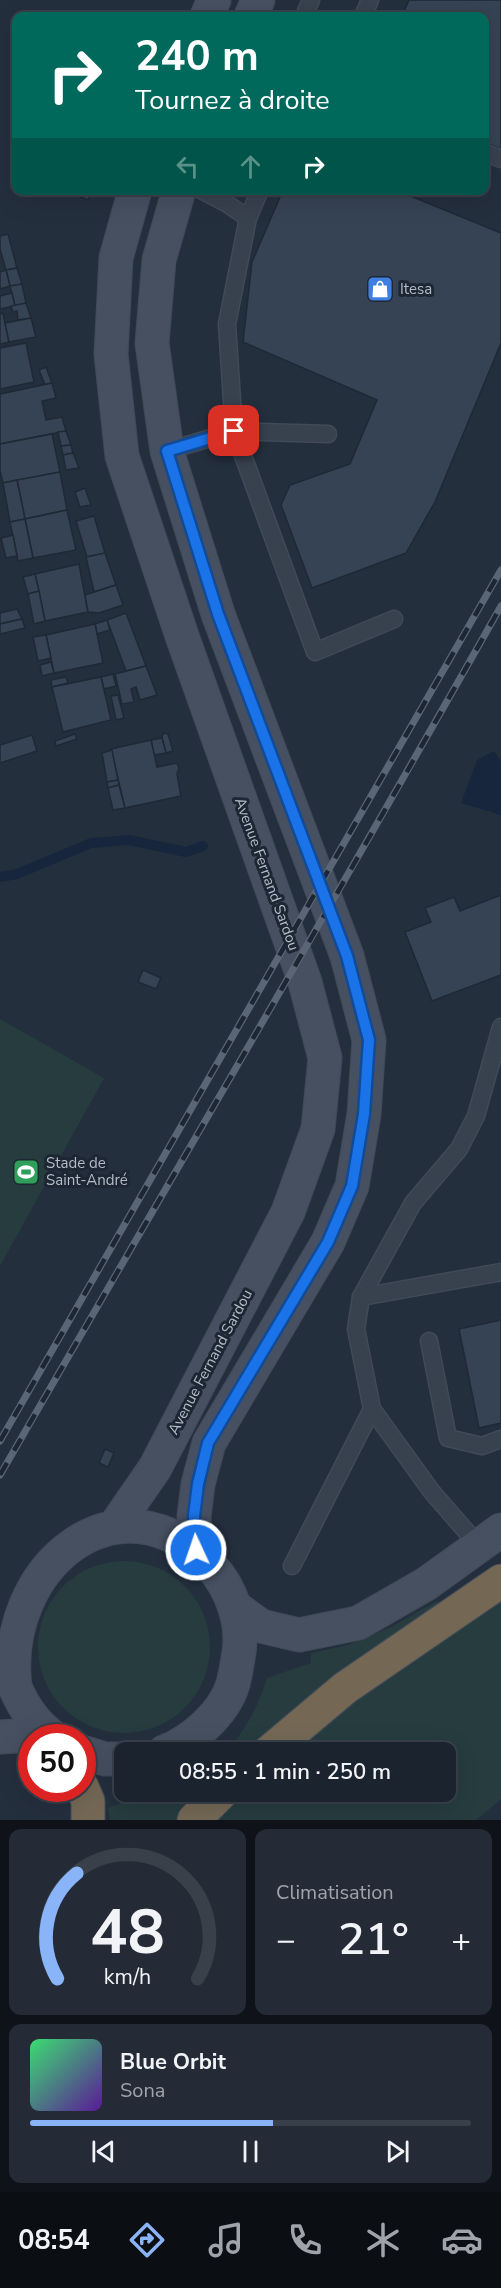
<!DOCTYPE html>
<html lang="fr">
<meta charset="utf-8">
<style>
:root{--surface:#1b232e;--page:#242b36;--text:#f1f3f6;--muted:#a0a4aa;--line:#39404a;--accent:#8ab4f8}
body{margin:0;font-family:"Nunito Sans",sans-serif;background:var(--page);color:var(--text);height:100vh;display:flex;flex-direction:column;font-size:22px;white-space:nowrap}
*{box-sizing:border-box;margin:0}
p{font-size:20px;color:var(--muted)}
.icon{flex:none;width:33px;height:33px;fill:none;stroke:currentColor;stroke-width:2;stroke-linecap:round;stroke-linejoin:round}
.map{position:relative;height:1820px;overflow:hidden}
.sheet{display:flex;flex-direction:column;gap:9px;padding:9px;background:#0f1319;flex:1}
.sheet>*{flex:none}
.banner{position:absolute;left:12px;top:12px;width:477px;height:183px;border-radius:12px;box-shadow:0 6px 24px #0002,0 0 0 2px var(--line);background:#00695c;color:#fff;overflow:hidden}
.speed{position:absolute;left:18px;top:1724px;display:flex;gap:12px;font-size:30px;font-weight:700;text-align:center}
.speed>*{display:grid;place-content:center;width:78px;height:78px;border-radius:50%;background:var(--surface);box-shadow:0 6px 24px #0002,0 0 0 2px var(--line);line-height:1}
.speed .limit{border:9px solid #d22;background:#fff;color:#111}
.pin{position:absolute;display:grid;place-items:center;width:51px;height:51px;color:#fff;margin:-26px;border-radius:12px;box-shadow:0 3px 9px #0006}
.me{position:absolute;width:66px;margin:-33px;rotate:357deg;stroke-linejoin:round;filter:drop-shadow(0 0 4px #0008)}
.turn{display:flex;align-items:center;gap:21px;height:126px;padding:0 24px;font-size:27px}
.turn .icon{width:78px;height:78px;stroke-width:2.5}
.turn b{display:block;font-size:42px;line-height:51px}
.lanes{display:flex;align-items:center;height:57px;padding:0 24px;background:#0003;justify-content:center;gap:30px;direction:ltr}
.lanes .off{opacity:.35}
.big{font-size:45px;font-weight:600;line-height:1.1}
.sheet .widget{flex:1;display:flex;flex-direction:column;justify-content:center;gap:9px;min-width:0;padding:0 21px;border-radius:12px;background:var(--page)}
.sheet .dial{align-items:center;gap:0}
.dial svg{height:156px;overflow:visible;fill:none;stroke:var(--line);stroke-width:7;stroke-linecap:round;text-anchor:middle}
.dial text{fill:var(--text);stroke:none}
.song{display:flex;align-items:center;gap:18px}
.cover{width:72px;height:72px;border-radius:9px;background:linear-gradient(135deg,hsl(140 70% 55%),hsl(270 70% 35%))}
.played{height:6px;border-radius:3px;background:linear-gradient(90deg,var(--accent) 55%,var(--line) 55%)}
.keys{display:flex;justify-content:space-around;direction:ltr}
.heat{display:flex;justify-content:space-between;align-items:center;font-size:33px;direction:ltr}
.sheet .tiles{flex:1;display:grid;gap:9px;grid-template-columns:1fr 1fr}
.widget:last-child{grid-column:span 2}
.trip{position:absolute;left:114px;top:1742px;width:342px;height:60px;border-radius:12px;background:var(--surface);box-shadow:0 6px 24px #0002,0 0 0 2px var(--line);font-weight:600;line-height:60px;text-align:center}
.tab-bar{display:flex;height:96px;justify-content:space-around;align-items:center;background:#0b0e12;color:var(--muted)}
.tab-bar .icon{width:42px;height:42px}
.tab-bar .active{color:var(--accent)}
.tab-bar b{font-size:27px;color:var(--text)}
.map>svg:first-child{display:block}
</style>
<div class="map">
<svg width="501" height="1820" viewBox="0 0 501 1820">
<rect width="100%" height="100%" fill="#242f3e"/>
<!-- green -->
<g fill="#263c3f">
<polygon points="0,1019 104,1078 0,1266"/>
<circle cx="124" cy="1647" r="86"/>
<polygon points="501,1600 501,1799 476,1820 212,1820 243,1791 446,1791 446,1752 285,1752 392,1667"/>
<path d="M437,1601L441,1609L282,1727L253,1752H225C246,1730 258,1707 267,1678L311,1663V1653L348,1645L391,1627Z"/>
<polygon points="152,1791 209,1791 177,1820 110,1820 108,1808"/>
</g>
<!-- water -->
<polygon fill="#17263c" points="494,751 501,761 501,815 461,803 477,760"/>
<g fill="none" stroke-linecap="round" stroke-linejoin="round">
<!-- stream -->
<polyline stroke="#17263c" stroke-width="10" points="0,877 17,874 91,843 129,840 186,852 203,846"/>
</g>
<!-- building -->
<g fill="#364354" stroke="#1f2835" stroke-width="1.5">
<polygon points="409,0 501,0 501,149 484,142 484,16 402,16"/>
<polygon points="16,45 16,129 14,129"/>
<polygon points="64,190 92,190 88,200"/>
<polygon points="283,190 396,190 501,233 501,343 435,502 406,553 312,588 281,505 290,485 350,464 377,400 243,342 252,262"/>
<polygon points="8,234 17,268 6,270 0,249 0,236"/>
<polygon points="17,268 22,284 10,286 6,270"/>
<polygon points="6,270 10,286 0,289 0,272"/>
<polygon points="22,284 26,303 15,306 10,286"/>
<polygon points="12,293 15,306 0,309 0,296"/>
<polygon points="26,303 31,318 18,320 17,311 13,312 11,306"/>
<polygon points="3,313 9,342 0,344 0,314"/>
<polygon points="31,318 36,337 9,342 5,323"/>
<polygon points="26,343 34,382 0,389 0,348"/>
<polygon points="46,367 52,383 45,385 39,370"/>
<polygon points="52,383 56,398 42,401 46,420 62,417 66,431 0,444 0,394"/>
<polygon points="66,431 71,445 61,446 58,432"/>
<polygon points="52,434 60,472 3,483 0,471 0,444"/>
<polygon points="71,445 73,453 63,455 61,446"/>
<polygon points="73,453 79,468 66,470 63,455"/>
<polygon points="60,472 67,510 25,519 17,480"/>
<polygon points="17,480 25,519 10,522 3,483"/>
<polygon points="85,488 91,505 80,507 75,492"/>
<polygon points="67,510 76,550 33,558 25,519"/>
<polygon points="94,516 105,553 87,557 76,521"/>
<polygon points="25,519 33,558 18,561 10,522"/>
<polygon points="13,535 17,556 6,558 1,538"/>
<polygon points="105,553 116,585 94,592 86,557"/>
<polygon points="79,564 88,612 45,621 35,574"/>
<polygon points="35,574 39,591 28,594 23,577"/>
<polygon points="116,585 123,605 99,613 88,612 85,595"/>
<polygon points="39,591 45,621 34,624 28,594"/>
<polygon points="17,609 22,619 0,624 0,613"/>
<polygon points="126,613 146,666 126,671 107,620"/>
<polygon points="22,619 25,628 0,634 0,624"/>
<polygon points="107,620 110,630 97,634 95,624"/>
<polygon points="95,624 103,663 54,673 46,635"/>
<polygon points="46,635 51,658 38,661 33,637"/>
<polygon points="51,662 54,673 42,676 40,665"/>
<polygon points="146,666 157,695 140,700 136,687 131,689 134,702 122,704 115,674"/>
<polygon points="113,674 116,686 104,689 101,677"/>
<polygon points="66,677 68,683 52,687 51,680"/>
<polygon points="101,677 111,720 63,732 52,687"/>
<polygon points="118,695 124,718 116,720 111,696"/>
<polygon points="163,733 168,734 173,751 166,753 162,738"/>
<polygon points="75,734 77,739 56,746 55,741"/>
<polygon points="32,735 37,751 0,763 0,745"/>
<polygon points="162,738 166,753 154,755 151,740"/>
<polygon points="151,740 157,767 177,763 179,768 177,774 181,796 125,808 111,749"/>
<polygon points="112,750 118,780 107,782 102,753"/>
<polygon points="118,780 119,785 108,788 107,782"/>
<polygon points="119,785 125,808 113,810 108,788"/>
<polygon points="501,895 501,975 432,1001 405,932 431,922 425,908 454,897 460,911"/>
<polygon points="143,970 161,978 156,989 138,982"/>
<polygon points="501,1320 501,1423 479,1428 459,1329"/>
<polygon points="105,1449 114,1453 108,1467 99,1463"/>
</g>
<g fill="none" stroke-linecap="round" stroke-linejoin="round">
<defs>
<g id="service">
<polyline points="304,16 311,0"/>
<polyline points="363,16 370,0"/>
<polyline points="484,152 501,159"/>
<polyline points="201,190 226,203 248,218 227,324 234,431 315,652 394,619"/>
<polyline points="248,218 260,190"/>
<polyline points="167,451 234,431 328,434"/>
<polyline points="361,1297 413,1203 459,1149 476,1116 501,1027"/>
<polyline points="429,1341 448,1438 482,1446 501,1439"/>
<polyline points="479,1546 432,1492 372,1409 356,1329 361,1297 501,1272"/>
<polyline points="292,1566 372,1409"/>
</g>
<g id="secondary">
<polyline points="207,16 214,0"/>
<polyline points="251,16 258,0"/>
<polyline points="179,190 159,260 152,343 167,451 218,614 347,956 369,1040 364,1114 352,1186 328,1242 209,1443 198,1484 194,1516 196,1550"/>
<polyline points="115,1526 155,1468 288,1212 318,1129 325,1058 305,982 182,636 122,456 111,354 116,258 135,190"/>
<polyline points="236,1608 261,1626 299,1635 358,1623 426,1584 501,1530"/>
<polyline points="0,1737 49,1734"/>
<path d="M53,1737C36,1725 23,1706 15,1687C0,1567 119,1469 210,1565C232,1588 245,1626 238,1658C237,1666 235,1676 233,1684C224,1714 191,1742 164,1752"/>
<polyline points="82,1752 105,1759 124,1759"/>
</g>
<g id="motorway">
<polyline points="269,1752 345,1688 501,1581"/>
<polyline points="82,1787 88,1801 88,1820"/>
<polyline points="194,1820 223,1791"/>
</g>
</defs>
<!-- service casing -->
<use href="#service" stroke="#414a57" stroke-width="19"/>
<!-- secondary casing -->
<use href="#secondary" stroke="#414a57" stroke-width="35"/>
<!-- motorway casing -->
<use href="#motorway" stroke="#434c59" stroke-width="35"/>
<!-- service -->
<use href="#service" stroke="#38414e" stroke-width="16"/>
<!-- secondary -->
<use href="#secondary" stroke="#465061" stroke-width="33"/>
<!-- motorway -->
<use href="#motorway" stroke="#746855" stroke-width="33"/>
<defs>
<g id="rail">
<polyline points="0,1441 501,570"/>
<path d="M0,1475C167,1185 337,897 501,606"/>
</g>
</defs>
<!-- rail casing -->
<use href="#rail" stroke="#5a6575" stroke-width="7"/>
<!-- rail -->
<use href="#rail" stroke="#1d2633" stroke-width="4.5" stroke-dasharray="14" stroke-linecap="butt"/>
</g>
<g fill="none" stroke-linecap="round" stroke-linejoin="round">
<defs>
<polyline id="route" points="196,1550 194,1516 198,1484 208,1443 328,1242 352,1186 364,1114 369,1040 347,956 218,614 167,451 234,431"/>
</defs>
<!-- route casing -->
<use href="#route" stroke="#114b97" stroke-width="15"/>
<!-- route -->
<use href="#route" stroke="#1a73e8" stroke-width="10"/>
</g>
<!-- icons -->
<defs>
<symbol id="shop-square" viewBox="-11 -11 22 22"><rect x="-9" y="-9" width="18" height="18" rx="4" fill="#3f7fe0" stroke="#1d2633"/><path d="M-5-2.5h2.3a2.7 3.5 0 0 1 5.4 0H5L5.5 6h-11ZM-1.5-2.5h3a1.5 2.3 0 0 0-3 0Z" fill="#fff"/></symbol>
<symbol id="stadium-square" viewBox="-11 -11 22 22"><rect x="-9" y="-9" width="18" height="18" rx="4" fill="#2e9e5b" stroke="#1d2633"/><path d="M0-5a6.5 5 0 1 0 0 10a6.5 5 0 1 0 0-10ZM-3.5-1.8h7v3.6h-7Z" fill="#fff"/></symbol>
</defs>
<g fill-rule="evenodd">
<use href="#shop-square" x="365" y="274" width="30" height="30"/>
<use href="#stadium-square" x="11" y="1157" width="30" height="30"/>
</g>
<g text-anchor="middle" stroke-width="6" stroke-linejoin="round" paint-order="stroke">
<!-- poi labels -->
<g font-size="15" fill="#b4bcc9" stroke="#1d2633" text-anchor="start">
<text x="400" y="294">Itesa</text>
<text x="46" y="1168">Stade de<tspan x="46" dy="17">Saint-André</tspan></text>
</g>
<!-- street labels -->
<g font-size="15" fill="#b4bcc9" stroke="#1d2633">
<text transform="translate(267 874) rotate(70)" y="5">Avenue Fernand Sardou</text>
<text transform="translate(210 1362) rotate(-62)" y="5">Avenue Fernand Sardou</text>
</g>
</g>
</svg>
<div class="speed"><div class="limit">50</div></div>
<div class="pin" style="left:234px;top:431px;background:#d93025"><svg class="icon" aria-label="arrive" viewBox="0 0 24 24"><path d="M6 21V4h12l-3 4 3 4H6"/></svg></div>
<svg class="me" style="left:196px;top:1550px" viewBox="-20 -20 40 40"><circle r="17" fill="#1a73e8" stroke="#fff" stroke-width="3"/><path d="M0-11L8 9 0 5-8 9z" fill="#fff"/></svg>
<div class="trip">08:55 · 1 min · 250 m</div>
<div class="banner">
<div class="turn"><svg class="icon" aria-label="right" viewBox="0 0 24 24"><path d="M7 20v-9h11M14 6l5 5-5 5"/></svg><div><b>240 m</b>Tournez à droite</div></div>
<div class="lanes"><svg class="icon off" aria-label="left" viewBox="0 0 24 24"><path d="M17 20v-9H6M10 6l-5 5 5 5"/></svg><svg class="icon off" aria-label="ahead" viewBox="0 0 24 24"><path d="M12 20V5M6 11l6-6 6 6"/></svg><svg class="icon" aria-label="right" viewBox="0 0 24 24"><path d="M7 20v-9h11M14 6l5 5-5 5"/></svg></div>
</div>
</div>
<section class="sheet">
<div class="tiles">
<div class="widget dial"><svg viewBox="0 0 100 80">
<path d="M14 69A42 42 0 1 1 86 69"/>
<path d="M14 69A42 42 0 0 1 24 15" stroke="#8ab4f8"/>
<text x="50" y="56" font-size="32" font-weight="700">48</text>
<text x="50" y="72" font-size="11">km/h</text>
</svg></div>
<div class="widget"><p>Climatisation</p>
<div class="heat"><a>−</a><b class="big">21°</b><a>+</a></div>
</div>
<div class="widget">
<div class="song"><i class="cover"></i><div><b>Blue Orbit</b><p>Sona</p></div></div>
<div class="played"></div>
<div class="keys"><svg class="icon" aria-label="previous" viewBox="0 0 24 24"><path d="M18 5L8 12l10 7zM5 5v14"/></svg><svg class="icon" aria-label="pause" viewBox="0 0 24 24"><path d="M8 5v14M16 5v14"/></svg><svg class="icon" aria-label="next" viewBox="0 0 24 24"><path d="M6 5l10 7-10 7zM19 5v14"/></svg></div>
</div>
</div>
</section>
<nav class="tab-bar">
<b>08:54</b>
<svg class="icon active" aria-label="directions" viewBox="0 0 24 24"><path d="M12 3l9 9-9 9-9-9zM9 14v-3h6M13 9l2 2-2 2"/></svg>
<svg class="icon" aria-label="music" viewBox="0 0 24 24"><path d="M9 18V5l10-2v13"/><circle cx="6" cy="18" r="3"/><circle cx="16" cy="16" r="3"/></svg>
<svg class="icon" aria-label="phone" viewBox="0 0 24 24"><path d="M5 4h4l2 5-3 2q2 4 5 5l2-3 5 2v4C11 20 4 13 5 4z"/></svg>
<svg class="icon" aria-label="climate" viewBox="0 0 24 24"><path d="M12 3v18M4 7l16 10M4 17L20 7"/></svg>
<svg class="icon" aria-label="car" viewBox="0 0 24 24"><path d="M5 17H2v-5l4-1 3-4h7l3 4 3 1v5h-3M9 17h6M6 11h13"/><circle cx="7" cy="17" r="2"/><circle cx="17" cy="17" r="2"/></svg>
</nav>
